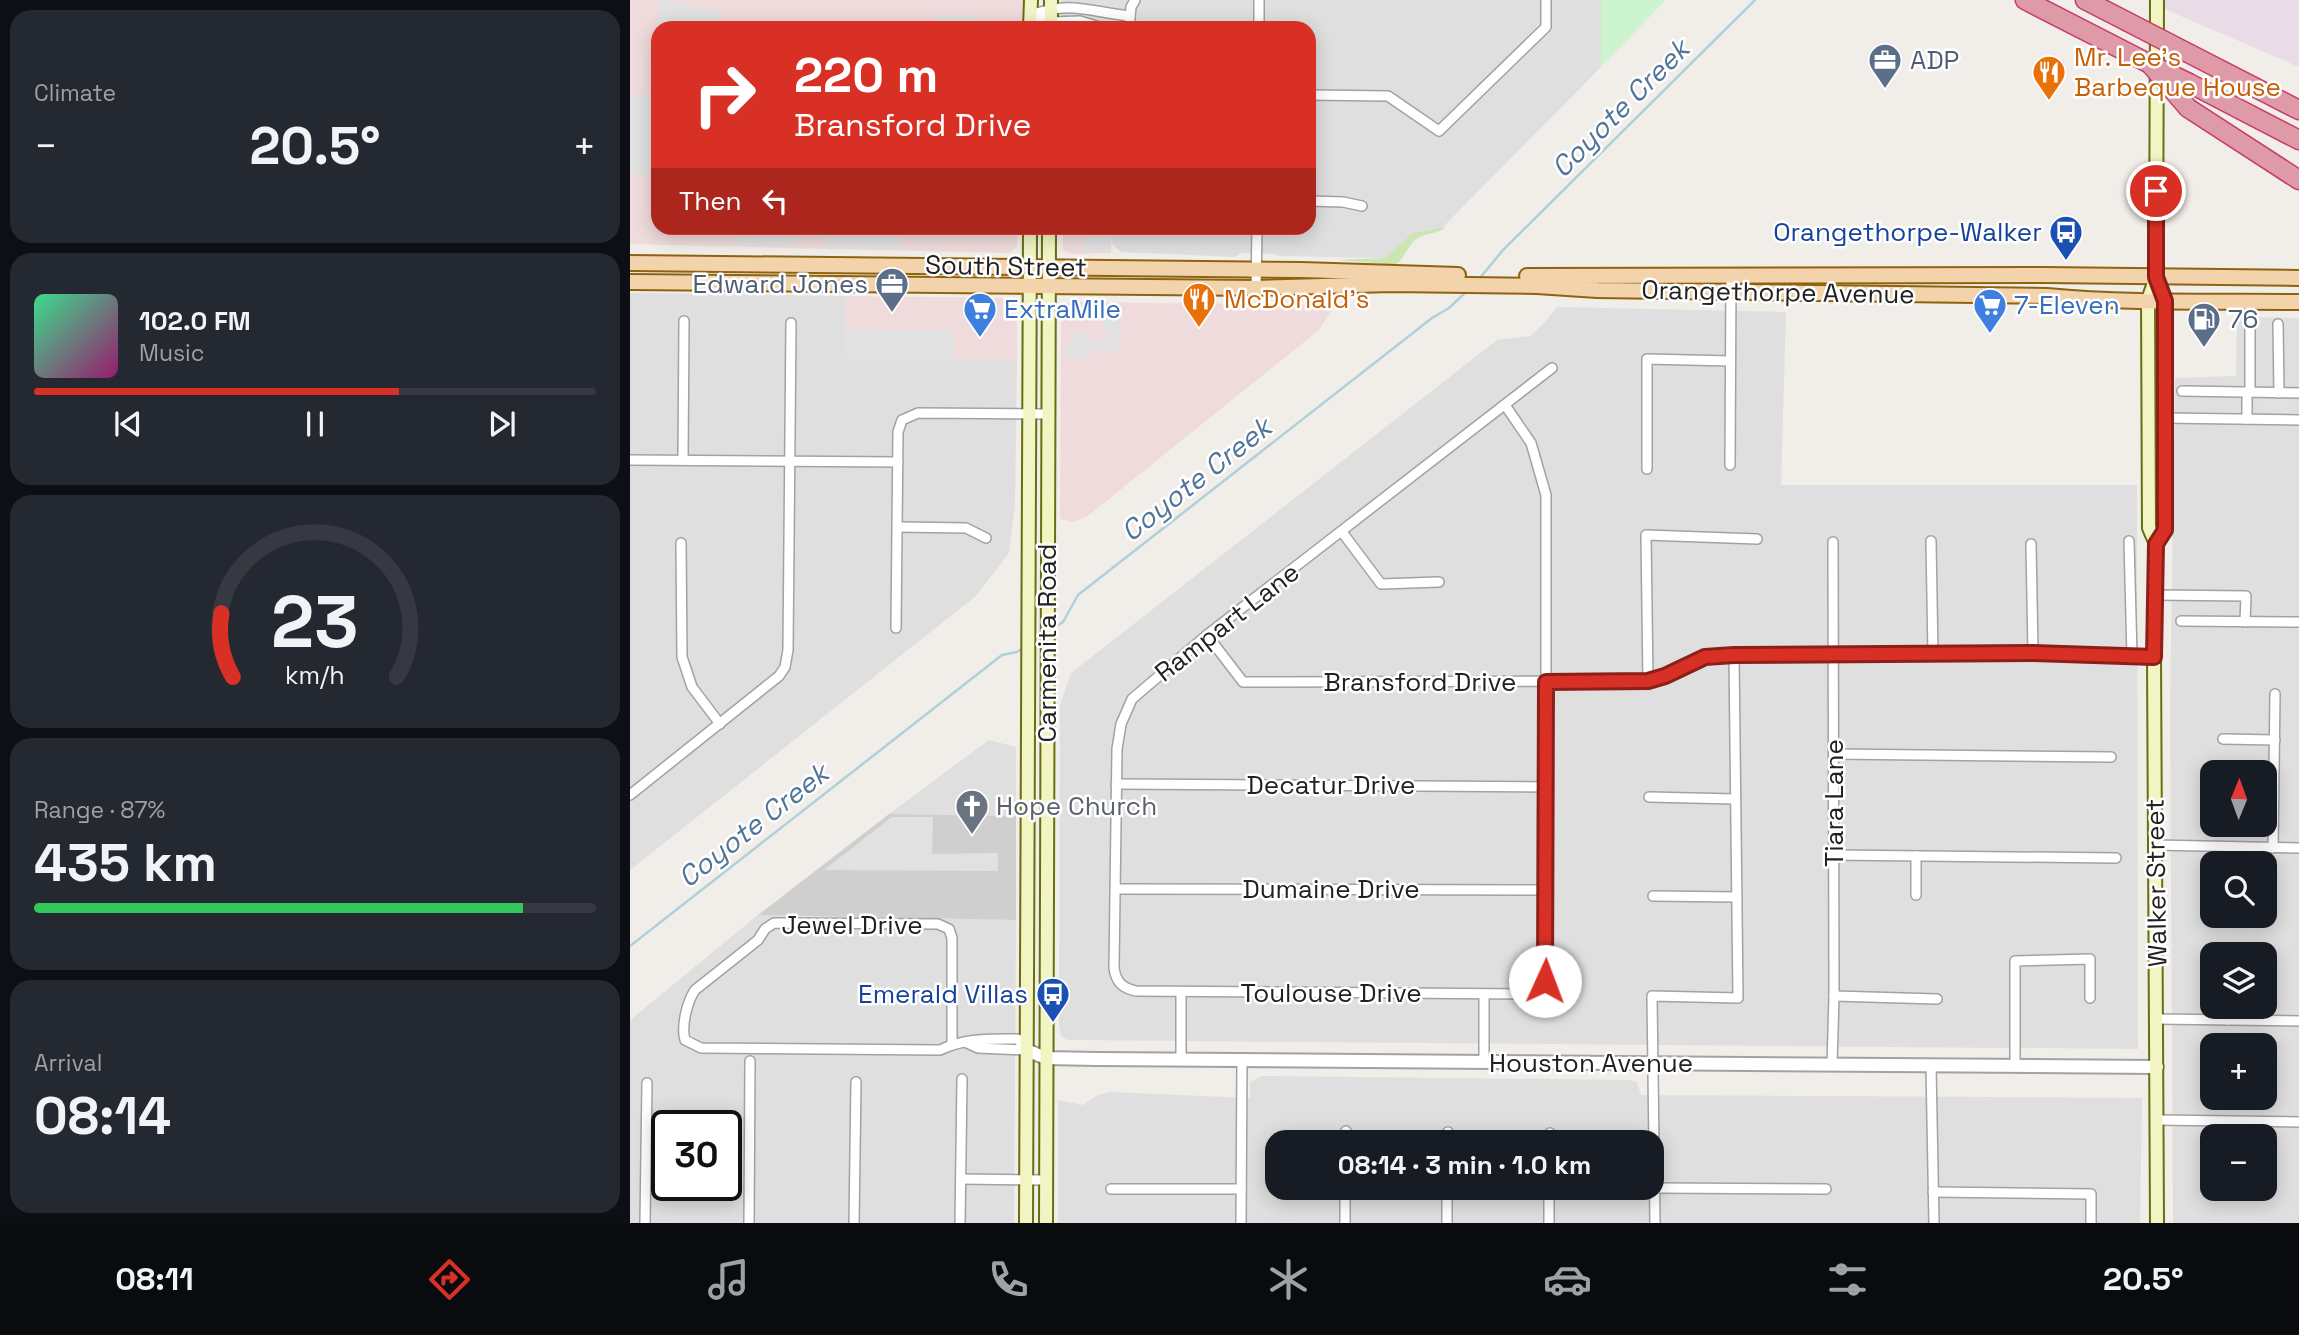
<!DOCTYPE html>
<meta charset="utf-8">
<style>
:root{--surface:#171b24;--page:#242831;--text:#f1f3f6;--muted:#9ea1a6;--line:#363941;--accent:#d93025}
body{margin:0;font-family:"Space Grotesk",sans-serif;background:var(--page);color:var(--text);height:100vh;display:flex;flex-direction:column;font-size:26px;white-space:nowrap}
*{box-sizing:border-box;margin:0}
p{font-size:23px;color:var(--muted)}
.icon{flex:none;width:38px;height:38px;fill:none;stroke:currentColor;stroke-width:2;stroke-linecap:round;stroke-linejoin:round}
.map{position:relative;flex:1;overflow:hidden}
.details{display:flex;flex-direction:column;gap:10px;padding:10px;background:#0d0f14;width:630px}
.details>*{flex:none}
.top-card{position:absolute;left:21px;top:21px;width:665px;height:214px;border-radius:21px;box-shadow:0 4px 18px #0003;background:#d93025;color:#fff;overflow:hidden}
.needle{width:46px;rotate:1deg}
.controls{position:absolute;left:1570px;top:760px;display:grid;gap:14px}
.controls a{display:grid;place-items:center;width:77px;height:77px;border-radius:14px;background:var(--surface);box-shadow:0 4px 18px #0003;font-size:35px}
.speed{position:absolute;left:21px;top:1110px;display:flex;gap:14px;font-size:35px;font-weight:700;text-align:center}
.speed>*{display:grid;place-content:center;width:91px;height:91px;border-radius:50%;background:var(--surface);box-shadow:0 4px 18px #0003;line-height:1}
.speed .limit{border:4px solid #111;border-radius:10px;background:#fff;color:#111}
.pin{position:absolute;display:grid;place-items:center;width:60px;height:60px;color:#fff;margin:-30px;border:4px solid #fff;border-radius:50%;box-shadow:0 2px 7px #0007}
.me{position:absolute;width:77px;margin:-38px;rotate:2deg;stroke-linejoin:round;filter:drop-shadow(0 0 5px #0008)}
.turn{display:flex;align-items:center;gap:24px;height:147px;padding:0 28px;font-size:32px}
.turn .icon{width:91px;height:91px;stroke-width:2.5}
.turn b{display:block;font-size:49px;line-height:60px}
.then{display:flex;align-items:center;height:66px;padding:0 28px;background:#0003;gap:14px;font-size:26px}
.big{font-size:52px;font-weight:700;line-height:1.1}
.details .tile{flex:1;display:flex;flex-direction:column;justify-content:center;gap:10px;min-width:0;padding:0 24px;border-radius:21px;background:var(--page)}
.details .dial{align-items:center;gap:0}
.dial svg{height:182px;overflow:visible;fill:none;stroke:var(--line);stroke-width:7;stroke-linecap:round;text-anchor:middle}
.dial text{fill:var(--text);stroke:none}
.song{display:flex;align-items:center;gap:21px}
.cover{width:84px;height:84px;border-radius:10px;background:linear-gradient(135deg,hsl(150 70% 55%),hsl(320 70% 35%))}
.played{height:7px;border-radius:4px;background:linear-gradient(90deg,var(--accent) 65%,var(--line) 65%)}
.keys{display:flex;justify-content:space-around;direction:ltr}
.heat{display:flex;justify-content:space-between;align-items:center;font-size:38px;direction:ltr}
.charge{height:10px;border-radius:5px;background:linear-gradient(90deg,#34c759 87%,var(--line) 0)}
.trip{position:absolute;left:635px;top:1130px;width:399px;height:70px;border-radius:21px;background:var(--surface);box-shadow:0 4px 18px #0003;font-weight:700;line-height:70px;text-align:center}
.dock{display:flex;height:112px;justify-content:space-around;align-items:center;background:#090b0e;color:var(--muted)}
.dock .icon{width:49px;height:49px}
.dock .selected{color:var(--accent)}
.dock b{font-size:32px;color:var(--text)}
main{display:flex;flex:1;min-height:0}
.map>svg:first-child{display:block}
</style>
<main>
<section class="details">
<div class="tile"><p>Climate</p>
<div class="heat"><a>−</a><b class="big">20.5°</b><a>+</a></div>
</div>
<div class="tile">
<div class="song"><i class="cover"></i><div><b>102.0 FM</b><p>Music</p></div></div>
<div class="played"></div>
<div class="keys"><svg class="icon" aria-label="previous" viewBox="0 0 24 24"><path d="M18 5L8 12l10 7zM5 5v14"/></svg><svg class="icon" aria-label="pause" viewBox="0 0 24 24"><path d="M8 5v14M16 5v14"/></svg><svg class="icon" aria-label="next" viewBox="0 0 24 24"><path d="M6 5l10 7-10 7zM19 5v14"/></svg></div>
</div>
<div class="tile dial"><svg viewBox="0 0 100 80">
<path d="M14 69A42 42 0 1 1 86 69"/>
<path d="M14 69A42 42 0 0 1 9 41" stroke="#d93025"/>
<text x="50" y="56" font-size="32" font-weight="700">23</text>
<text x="50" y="72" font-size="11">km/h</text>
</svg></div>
<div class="tile"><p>Range · 87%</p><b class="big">435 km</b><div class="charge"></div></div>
<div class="tile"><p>Arrival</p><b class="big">08:14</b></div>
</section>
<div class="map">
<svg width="1669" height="1223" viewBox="0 0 1669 1223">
<rect width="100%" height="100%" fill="#f1eee9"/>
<!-- residential -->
<g fill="#dfdfdf" fill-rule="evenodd">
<polygon points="431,0 972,0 971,67 813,227 782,233 755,258 649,256 643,254 611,253 605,257 491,252 482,244 482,228 679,228 679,28 432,28"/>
<polygon points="0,293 216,296 215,358 387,360 385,506 379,553 346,596 0,870"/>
<polygon points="927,307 1156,312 1151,485 1507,485 1508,1049 438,1040 431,1036 429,1027 430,705 441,673 867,340 900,336 915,322"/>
<path d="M1607,317L1669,318V1223H1543L1540,710L1545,378L1606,376ZM1582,772H1634V824H1582ZM1582,863H1634V915H1582ZM1582,954H1634V1006H1582ZM1582,1045H1634V1097H1582ZM1582,1136H1634V1188H1582Z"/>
<polygon points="359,740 386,747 386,816 259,814"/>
<path d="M128,915L386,920L384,1223H0V1020ZM37,1125H96V1185H37Z"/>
<path d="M631,1076L999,1080L1007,1082L1011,1095L1512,1098L1510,1223H428V1100L453,1105L468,1095L479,1092L620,1098V1082ZM648,1143H1022V1188H648Z"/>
</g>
<!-- commercial -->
<g fill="#efdbdb">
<polygon points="0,0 395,0 394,28 28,28 28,228 387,228 387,247 379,253 0,244"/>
<polygon points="433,228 482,228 481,253 441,254 433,250"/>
<polygon points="216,296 380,298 387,304 387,360 215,358"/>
<polygon points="438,303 440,302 705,305 689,330 458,516 444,522 430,519 431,311"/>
</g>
<!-- industrial -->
<polygon fill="#e9dce7" points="1517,0 1669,0 1669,67 1546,14"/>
<!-- religious -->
<polygon fill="#cfcfcf" points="259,814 386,816 386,920 128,915"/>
<!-- grass -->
<path fill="#cde5b5" d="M813,227L815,228C807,234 795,233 788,238C777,245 775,259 765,265L707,260L755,258L782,233Z"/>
<!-- park -->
<polygon fill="#ccf5cf" points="971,0 1036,0 971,67"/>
<!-- parking -->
<g fill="#e1e1e1">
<polygon points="28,0 43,0 48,5 88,9 88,28 28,28"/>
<polygon points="305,15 340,15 354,22 378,22 378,28 305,28"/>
<polygon points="0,95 28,96 28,174 0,174"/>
<polygon points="102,228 172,228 172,238 166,238 166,246 109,245 109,237"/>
<polygon points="189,228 271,228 271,248 197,247 197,238 189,238"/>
<polygon points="463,228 481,228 481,252 454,251 454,240 462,240"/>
<polygon points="474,312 491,313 490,351 459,351 458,359 437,358 437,344 442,343 442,332 458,332 458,340 473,340 480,336 480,332 473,332"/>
<polygon points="215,329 325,331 324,359 215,358"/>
<rect x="1632" y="396" width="32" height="17"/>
<polygon points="262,817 303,817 302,854 368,853 368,871 194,870"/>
</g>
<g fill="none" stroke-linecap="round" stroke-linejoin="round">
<!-- stream -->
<g stroke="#afd0d9" stroke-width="2.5">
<polyline points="849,279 873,250 1125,0"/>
<polyline points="421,630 433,622 448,595 802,318 819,308 837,291"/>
<polyline points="0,946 372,655 387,652 395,647"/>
</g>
<defs>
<g id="minor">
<path d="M401,15C442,0 459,12 500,16"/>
<polyline points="401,15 421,22 450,21 473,28"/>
<polyline points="499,28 501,7 505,0"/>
<polyline points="629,28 629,0"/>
<polyline points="679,95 758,96 809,131 916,27 916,0"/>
<polyline points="679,201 713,202 732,206"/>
<polyline points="626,288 627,228"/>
<polyline points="1620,324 1620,392"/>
<polyline points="1648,324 1649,393"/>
<polyline points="1552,391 1669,393"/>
<path d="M875,405L901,443L916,495V976C914,986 910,992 899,994L506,991C492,988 486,982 484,968L487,749L491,724L502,699L577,635L922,368"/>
<polyline points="1534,418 1669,420"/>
<polyline points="1617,419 1617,392"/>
<polyline points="0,460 268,462"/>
<polyline points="53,460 54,321"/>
<polyline points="1100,465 1101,275"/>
<polyline points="1017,469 1017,359 1100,361"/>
<polyline points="268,527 336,528 356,538"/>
<polyline points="712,532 751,584 809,582"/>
<polyline points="1301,541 1303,655"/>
<polyline points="1499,541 1502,656"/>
<polyline points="51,543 52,657 62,687 90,724"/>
<polyline points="1401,544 1403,653"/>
<polyline points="1526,595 1616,596 1615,622"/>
<polyline points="1551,621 1669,622"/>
<polyline points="266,628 268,432 272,420 288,413 418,414"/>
<polyline points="577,635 613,682 1018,681 1035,676 1075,657 1104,655 1403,653 1524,657"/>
<polyline points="1018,681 1016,535 1127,539"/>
<polyline points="1593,739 1645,740"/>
<polyline points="1204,754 1481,757"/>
<polyline points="486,784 916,787"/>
<polyline points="0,795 149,676 155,667 158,650 161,323"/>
<polyline points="1019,797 1105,799"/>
<polyline points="1525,845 1669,848"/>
<polyline points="1643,848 1645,694"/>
<polyline points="1203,855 1486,858"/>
<polyline points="486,889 916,890"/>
<polyline points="1286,895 1286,856"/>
<polyline points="1023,896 1107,897"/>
<polyline points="1597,949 1597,954"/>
<polyline points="854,994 854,1062"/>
<polyline points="1204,996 1307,999"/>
<polyline points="1597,1006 1597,1020"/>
<polyline points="1527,1019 1669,1021"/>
<path d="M322,1043V938L319,929L308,924L144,923L135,929L128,940L65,990C57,1002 51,1026 55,1040L71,1048L310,1050C335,1038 360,1039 388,1039L396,1050"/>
<polyline points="337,1043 348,1048 396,1050"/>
<polyline points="551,1060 551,992"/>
<polyline points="1202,1065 1204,996 1203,542"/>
<polyline points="1301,1066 1304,1223"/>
<polyline points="1385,1066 1385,961 1460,959 1460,998"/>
<polyline points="1527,1120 1669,1122"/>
<polyline points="716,1143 716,1131"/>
<polyline points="818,1143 818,1132"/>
<polyline points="920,1143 920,1133"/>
<polyline points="331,1179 416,1180"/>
<polyline points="1025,1188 1196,1189"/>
<polyline points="481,1189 611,1189"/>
<polyline points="1303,1192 1461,1194 1461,1223"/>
<polyline points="15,1223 17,1083"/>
<polyline points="119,1223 120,1061"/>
<polyline points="224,1223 226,1082"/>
<polyline points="330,1223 332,1079"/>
<polyline points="611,1223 612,1060"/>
<polyline points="715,1223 715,1188"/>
<polyline points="817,1223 817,1188"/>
<polyline points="919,1223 919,1188"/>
<polyline points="1025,1223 1022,996 1108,998 1104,655"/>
</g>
<polyline id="tertiary" points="396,1050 416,1058 467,1059 1527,1067"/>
<g id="secondary">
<polyline points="1527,0 1526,277 1518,300 1519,528 1526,544 1524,657 1527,1223"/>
<polyline points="400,28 401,0"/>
<polyline points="421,28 421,0"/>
<polyline points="1526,277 1535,301 1535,530 1526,544"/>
<polyline points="396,1223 400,228"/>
<polyline points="416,1223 419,228"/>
</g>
<g id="primary">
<polyline points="0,263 672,270 828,275"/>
<polyline points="897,276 1415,275 1669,278"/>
<path d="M0,282L626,288L761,284L907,286L967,290L1417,296C1500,304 1585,301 1669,302"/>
</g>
<g id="motorway">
<polyline points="1395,0 1520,64"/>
<polyline points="1455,0 1496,21"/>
<polyline points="1560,54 1669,110"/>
<polyline points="1559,83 1669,140"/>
<polyline points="1558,108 1669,180"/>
</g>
</defs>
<!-- minor casing -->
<use href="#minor" stroke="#a2a2a2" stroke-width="12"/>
<!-- tertiary casing -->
<use href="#tertiary" stroke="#a2a2a2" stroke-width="16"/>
<!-- secondary casing -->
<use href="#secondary" stroke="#667011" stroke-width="16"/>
<!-- primary casing -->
<use href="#primary" stroke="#8e6310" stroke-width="18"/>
<!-- motorway casing -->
<use href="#motorway" stroke="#c93b6e" stroke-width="21"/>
<!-- minor -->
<use href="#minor" stroke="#fff" stroke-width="9"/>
<!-- tertiary -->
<use href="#tertiary" stroke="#fff" stroke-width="12"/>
<!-- secondary -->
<use href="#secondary" stroke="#f2f4c4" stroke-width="12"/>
<!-- primary -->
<use href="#primary" stroke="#f3d3ac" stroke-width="14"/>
<!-- motorway -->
<use href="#motorway" stroke="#df9aa8" stroke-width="18"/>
<defs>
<g id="motorway-bridge">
<polyline points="1496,21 1560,54"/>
<polyline points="1520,64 1558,108"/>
<polyline points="1526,67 1559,83"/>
</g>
</defs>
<!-- motorway-bridge casing -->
<use href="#motorway-bridge" stroke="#c93b6e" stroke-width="21" stroke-linecap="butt"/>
<!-- motorway-bridge -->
<use href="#motorway-bridge" stroke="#df9aa8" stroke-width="18"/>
</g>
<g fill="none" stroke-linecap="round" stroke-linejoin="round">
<defs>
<polyline id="route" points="915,981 916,682 1018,681 1035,676 1075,657 1104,655 1403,653 1524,657 1526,544 1535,530 1535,301 1526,277 1526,191"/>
</defs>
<!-- route casing -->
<use href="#route" stroke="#8d1f18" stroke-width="18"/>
<!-- route -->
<use href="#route" stroke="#d93025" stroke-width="12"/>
</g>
<!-- icons -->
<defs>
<symbol id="office-pin" viewBox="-11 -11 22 30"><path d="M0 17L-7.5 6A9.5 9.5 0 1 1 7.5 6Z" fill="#5c6f8a" stroke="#fff"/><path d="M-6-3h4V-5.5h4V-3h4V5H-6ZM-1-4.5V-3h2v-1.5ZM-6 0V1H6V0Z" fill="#fff"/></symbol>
<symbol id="restaurant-pin" viewBox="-11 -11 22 30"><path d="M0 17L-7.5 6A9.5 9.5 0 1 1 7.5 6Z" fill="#e8710a" stroke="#fff"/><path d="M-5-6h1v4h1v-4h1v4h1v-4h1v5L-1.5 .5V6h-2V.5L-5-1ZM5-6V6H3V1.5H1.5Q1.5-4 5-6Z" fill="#fff"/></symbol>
<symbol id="bus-pin" viewBox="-11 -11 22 30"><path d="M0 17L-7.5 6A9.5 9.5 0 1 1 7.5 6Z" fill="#1a4fb4" stroke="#fff"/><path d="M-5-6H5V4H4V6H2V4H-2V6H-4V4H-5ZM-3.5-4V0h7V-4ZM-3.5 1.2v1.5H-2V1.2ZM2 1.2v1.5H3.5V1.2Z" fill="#fff"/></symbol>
<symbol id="supermarket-pin" viewBox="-11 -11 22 30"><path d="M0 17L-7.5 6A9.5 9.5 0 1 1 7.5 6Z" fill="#3f7fe0" stroke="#fff"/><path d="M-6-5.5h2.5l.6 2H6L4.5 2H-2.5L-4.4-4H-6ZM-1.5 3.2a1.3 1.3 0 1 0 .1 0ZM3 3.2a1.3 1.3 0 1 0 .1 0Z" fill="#fff"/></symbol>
<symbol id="fuel-pin" viewBox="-11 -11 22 30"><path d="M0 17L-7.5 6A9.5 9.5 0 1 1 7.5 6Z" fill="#5c6f8a" stroke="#fff"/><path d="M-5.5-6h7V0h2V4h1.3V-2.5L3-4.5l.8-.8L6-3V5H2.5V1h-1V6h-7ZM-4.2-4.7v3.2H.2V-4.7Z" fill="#fff"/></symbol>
<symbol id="church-pin" viewBox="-11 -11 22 30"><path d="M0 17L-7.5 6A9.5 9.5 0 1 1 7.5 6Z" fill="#6b7280" stroke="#fff"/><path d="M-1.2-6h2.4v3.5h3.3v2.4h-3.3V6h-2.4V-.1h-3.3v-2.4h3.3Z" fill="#fff"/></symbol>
</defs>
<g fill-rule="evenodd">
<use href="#office-pin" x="1236" y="41" width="38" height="52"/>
<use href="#restaurant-pin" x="1400" y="53" width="38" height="52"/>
<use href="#bus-pin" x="1417" y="213" width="38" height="52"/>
<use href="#office-pin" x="243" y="265" width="38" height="52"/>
<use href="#restaurant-pin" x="550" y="280" width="38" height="52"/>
<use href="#supermarket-pin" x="1341" y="286" width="38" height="52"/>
<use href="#supermarket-pin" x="331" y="290" width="38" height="52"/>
<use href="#fuel-pin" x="1555" y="300" width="38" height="52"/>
<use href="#church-pin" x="323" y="787" width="38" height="52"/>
<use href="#bus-pin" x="404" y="975" width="38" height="52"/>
</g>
<g text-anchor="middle" stroke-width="5" stroke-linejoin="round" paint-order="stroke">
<!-- food labels -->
<g font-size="26" fill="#c56008" stroke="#fff" text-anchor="start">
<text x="1444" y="66">Mr. Lee's<tspan x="1444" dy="30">Barbeque House</tspan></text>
<text x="594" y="308">McDonald's</text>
</g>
<!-- service labels -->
<g font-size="26" fill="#4e5e75" stroke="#fff" text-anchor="start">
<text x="1280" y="69">ADP</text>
<text x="238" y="293" text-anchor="end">Edward Jones</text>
<text x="1598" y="328">76</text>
</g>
<!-- transit labels -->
<g font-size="26" fill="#164399" stroke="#fff" text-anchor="end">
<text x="1412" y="241">Orangethorpe-Walker</text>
<text x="398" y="1003">Emerald Villas</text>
</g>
<!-- street labels -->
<g font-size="26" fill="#212121" stroke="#fff">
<text transform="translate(376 266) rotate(1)" y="9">South Street</text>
<text transform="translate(1148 292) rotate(1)" y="9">Orangethorpe Avenue</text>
<text transform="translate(597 622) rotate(-38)" y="9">Rampart Lane</text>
<text transform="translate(417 643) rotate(-90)" y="9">Carmenita Road</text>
<text x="790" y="691">Bransford Drive</text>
<text x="701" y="794">Decatur Drive</text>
<text transform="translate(1204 803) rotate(-90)" y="9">Tiara Lane</text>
<text transform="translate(1526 883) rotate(-91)" y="9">Walker Street</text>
<text x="701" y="898">Dumaine Drive</text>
<text x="222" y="934">Jewel Drive</text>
<text x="701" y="1002">Toulouse Drive</text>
<text x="961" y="1072">Houston Avenue</text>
</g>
<!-- shop labels -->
<g font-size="26" fill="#366cbe" stroke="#fff" text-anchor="start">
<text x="1384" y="314">7-Eleven</text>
<text x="374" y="318">ExtraMile</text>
</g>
<!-- worship labels -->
<g font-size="26" fill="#5b616d" stroke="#fff" text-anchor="start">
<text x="366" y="815">Hope Church</text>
</g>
<!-- water labels -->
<g font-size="28" font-style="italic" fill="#507599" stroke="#fff">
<text transform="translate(990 108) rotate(-45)" y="10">Coyote Creek</text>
<text transform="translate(566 479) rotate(-38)" y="10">Coyote Creek</text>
<text transform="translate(123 825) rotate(-38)" y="10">Coyote Creek</text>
</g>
</g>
</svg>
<div class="controls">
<a><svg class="needle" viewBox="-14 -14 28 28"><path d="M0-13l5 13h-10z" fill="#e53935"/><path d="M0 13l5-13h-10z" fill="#9ea1a6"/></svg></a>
<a><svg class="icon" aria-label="search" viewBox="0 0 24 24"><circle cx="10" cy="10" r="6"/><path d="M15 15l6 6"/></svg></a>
<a><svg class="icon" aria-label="layers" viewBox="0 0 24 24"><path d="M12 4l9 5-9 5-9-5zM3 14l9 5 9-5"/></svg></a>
<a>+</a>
<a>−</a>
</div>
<div class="speed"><div class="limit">30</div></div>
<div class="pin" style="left:1526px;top:191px;background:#d93025"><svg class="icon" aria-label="arrive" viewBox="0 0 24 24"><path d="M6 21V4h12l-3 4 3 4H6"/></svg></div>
<svg class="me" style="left:915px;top:981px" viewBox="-20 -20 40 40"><circle r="19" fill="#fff"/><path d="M0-13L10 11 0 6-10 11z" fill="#d93025"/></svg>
<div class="trip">08:14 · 3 min · 1.0 km</div>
<div class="top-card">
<div class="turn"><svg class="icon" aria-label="right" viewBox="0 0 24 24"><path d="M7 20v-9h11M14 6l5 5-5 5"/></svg><div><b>220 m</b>Bransford Drive</div></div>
<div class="then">Then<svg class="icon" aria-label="left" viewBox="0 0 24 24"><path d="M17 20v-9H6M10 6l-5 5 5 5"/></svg></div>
</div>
</div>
</main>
<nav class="dock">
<b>08:11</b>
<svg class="icon selected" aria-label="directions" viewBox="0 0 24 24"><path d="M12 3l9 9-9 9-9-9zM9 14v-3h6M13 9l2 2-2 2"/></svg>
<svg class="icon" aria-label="music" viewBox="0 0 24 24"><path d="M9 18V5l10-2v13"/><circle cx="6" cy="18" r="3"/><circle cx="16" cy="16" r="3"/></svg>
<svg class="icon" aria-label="phone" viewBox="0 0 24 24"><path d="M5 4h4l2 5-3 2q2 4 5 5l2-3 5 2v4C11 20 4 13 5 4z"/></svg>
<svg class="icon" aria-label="climate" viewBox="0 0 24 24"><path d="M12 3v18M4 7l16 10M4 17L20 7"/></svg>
<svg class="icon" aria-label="car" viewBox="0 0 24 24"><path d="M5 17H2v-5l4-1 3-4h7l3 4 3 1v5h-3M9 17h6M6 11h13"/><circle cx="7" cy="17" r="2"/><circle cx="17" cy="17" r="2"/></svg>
<svg class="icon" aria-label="filters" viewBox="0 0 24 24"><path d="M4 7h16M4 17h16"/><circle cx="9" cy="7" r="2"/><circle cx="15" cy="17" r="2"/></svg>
<b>20.5°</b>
</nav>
